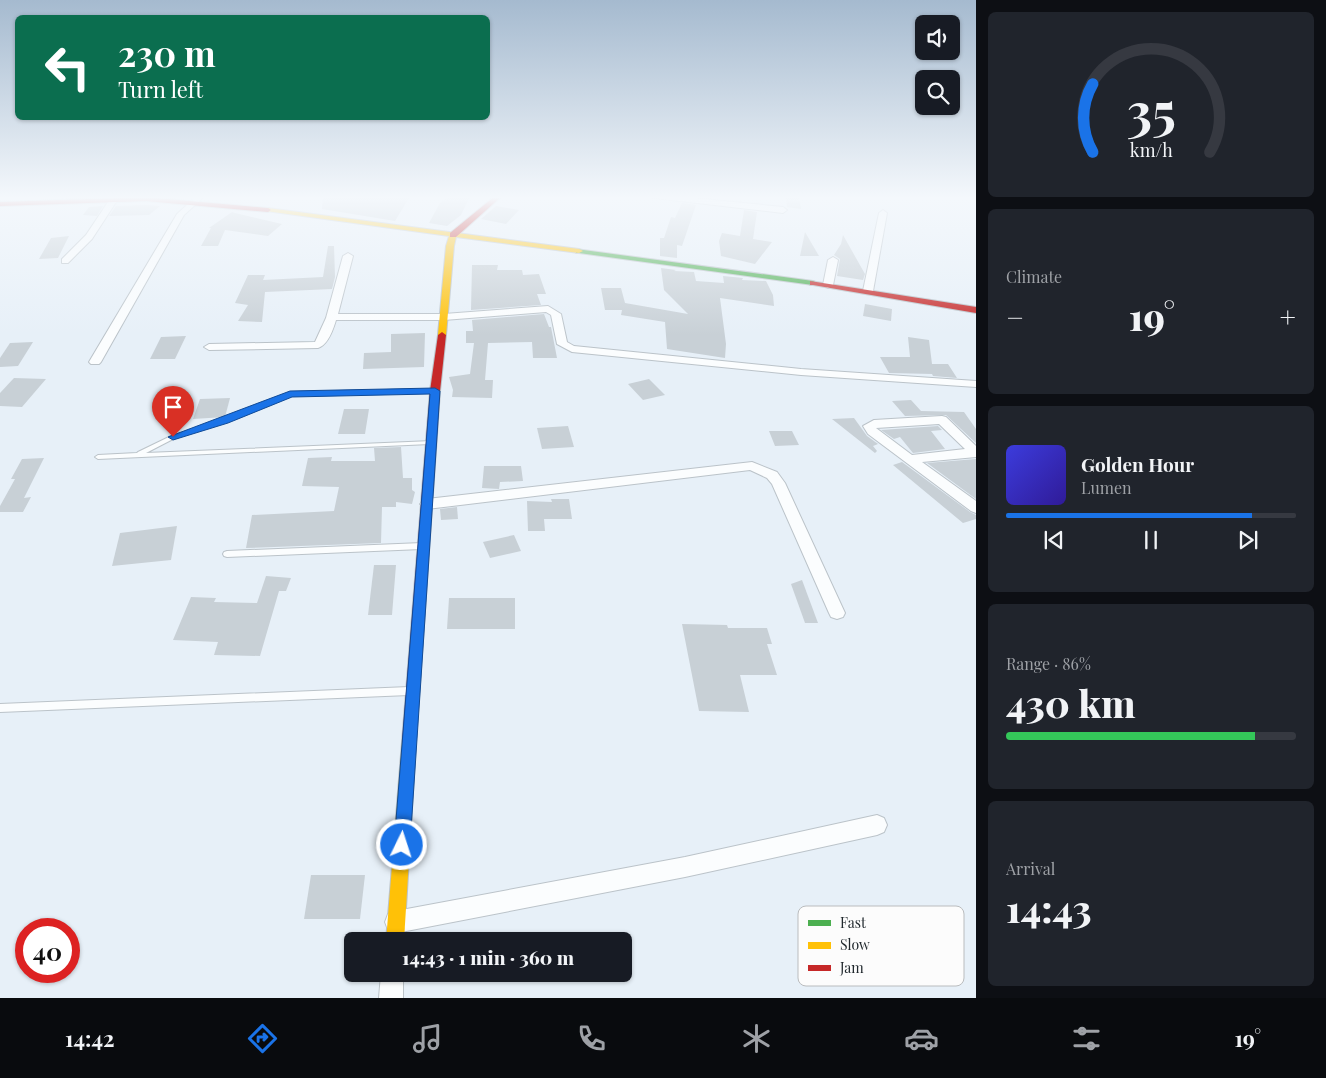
<!DOCTYPE html>
<meta charset="utf-8">
<style>
:root{--surface:#171b24;--page:#20242c;--text:#f1f3f6;--muted:#9ea1a6;--line:#363941;--accent:#1a73e8}
body{margin:0;font-family:"Playfair Display",serif;background:var(--page);color:var(--text);height:100vh;display:flex;flex-direction:column;font-size:19px;white-space:nowrap}
*{box-sizing:border-box;margin:0}
p{font-size:16px;color:var(--muted)}
.icon{flex:none;width:28px;height:28px;fill:none;stroke:currentColor;stroke-width:2;stroke-linecap:round;stroke-linejoin:round}
.map{position:relative;flex:1;overflow:hidden}
.details{display:flex;flex-direction:column;gap:12px;padding:12px;background:#0d0f14;width:350px}
.details>*{flex:none}
.top-card{position:absolute;left:15px;top:15px;width:475px;height:105px;border-radius:8px;box-shadow:0 1px 4px #0004;background:#0b6e4f;color:#fff;overflow:hidden}
.controls{position:absolute;left:915px;top:15px;display:grid;gap:10px}
.controls a{display:grid;place-items:center;width:45px;height:45px;border-radius:8px;background:var(--surface);box-shadow:0 1px 4px #0004;font-size:25px}
.speed{position:absolute;left:15px;top:918px;display:flex;gap:10px;font-size:25px;font-weight:700;text-align:center}
.speed>*{display:grid;place-content:center;width:65px;height:65px;border-radius:50%;background:var(--surface);box-shadow:0 1px 4px #0004;line-height:1}
.speed .limit{border:8px solid #d22;background:#fff;color:#111}
.pin{position:absolute;display:grid;place-items:center;width:42px;height:42px;color:#fff;margin:-51px -21px;border-radius:50% 50% 50% 0;rotate:-45deg;box-shadow:0 0 5px #0007}
.pin .icon{rotate:45deg}
.me{position:absolute;width:55px;margin:-28px;rotate:4deg;stroke-linejoin:round;filter:drop-shadow(0 0 4px #0008)}
.turn{display:flex;align-items:center;gap:18px;height:105px;padding:0 20px;font-size:22px}
.turn .icon{width:65px;height:65px;stroke-width:2.5}
.turn b{display:block;font-size:35px;line-height:42px}
.big{font-size:38px;font-weight:800;line-height:1.1}
.details .widget{flex:1;display:flex;flex-direction:column;justify-content:center;gap:8px;min-width:0;padding:0 18px;border-radius:8px;background:var(--page)}
.details .dial{align-items:center;gap:0}
.dial svg{height:130px;overflow:visible;fill:none;stroke:var(--line);stroke-width:7;stroke-linecap:round;text-anchor:middle}
.dial text{fill:var(--text);stroke:none}
.song{display:flex;align-items:center;gap:15px}
.cover{width:60px;height:60px;border-radius:8px;background:linear-gradient(135deg,hsl(240 70% 55%),hsl(250 70% 35%))}
.played{height:5px;border-radius:2px;background:linear-gradient(90deg,var(--accent) 85%,var(--line) 85%)}
.keys{display:flex;justify-content:space-around;direction:ltr}
.heat{display:flex;justify-content:space-between;align-items:center;font-size:28px;direction:ltr}
.charge{height:8px;border-radius:4px;background:linear-gradient(90deg,#34c759 86%,var(--line) 0)}
.trip{position:absolute;left:344px;top:932px;width:288px;height:50px;border-radius:8px;background:var(--surface);box-shadow:0 1px 4px #0004;font-weight:800;line-height:50px;text-align:center}
.menu{display:flex;height:80px;justify-content:space-around;align-items:center;background:#090b0e;color:var(--muted)}
.menu .icon{width:35px;height:35px}
.menu .active{color:var(--accent)}
.menu b{font-size:22px;color:var(--text)}
main{display:flex;flex:1;min-height:0}
.map>svg:first-child{display:block}
</style>
<main>
<div class="map">
<svg width="976" height="998" viewBox="0 0 976 998">
<rect width="100%" height="100%" fill="#e7f0f8"/>
<!-- building -->
<g fill="#c8d0d6">
<polygon points="323,196 390,196 409,198 395,221 322,209"/>
<polygon points="450,196 470,196 461,215 447,226 429,223 440,203"/>
<polygon points="786,196 799,196 801,209 787,207"/>
<polygon points="682,203 696,205 682,246 677,245 677,258 660,256 660,238 664,238 671,217 675,218"/>
<polygon points="146,205 160,206 149,215 109,216 116,206"/>
<polygon points="103,206 97,216 83,215 89,207"/>
<polygon points="496,206 519,210 506,224 481,219"/>
<polygon points="744,210 757,212 753,239 772,242 755,264 721,256 719,241 722,233 740,236"/>
<polygon points="232,212 235,213 282,224 268,236 225,230 218,246 201,246 211,228 209,228"/>
<polygon points="805,232 819,256 800,256"/>
<polygon points="843,235 865,274 863,280 837,276 840,259 834,255 841,244"/>
<polygon points="69,236 58,258 39,259 51,238"/>
<polygon points="328,246 334,246 335,277 332,289 265,292 262,322 238,321 248,305 235,303 248,275 265,275 263,280 323,277"/>
<polygon points="472,265 498,265 497,270 522,270 523,275 539,274 546,294 537,294 541,305 471,310"/>
<polygon points="661,268 676,270 674,271 694,272 696,281 724,283 723,276 743,278 742,280 766,281 773,295 774,306 720,298 726,344 725,358 667,349 665,322 621,315 622,310 605,310 601,288 621,288 625,303 688,314 664,290"/>
<polygon points="865,304 892,309 891,321 863,316"/>
<polygon points="544,314 549,327 551,327 557,358 533,358 532,342 488,343 485,380 493,380 492,398 452,397 453,390 449,377 470,374 474,343 466,343 466,331 473,331 472,320"/>
<polygon points="425,333 424,367 363,369 364,353 391,352 391,334"/>
<polygon points="186,336 175,359 150,359 161,337"/>
<polygon points="908,337 929,340 932,364 948,364 957,378 933,376 932,374 889,373 880,357 910,357"/>
<polygon points="33,342 18,366 0,367 0,358 10,343"/>
<polygon points="14,378 46,379 22,407 0,406 0,393"/>
<polygon points="649,379 665,395 643,400 628,384"/>
<polygon points="230,398 225,417 193,419 200,399"/>
<polygon points="911,400 921,411 964,412 976,429 976,443 946,415 905,416 892,401"/>
<polygon points="344,409 369,409 365,434 338,434"/>
<polygon points="854,418 867,436 878,444 873,446 877,451 875,453 832,419"/>
<polygon points="568,426 574,447 542,449 537,428"/>
<polygon points="938,426 942,430 931,431 945,449 913,453 900,437 894,439 881,430"/>
<polygon points="769,431 792,431 799,445 775,446"/>
<polygon points="401,447 403,478 412,478 412,490 415,492 412,504 396,502 396,507 382,507 381,543 246,548 252,515 334,511 339,487 302,486 308,458 332,457 331,461 375,461 374,448"/>
<polygon points="44,458 24,498 31,497 23,512 0,512 0,506 15,479 11,479 22,459"/>
<polygon points="976,459 976,499 927,463"/>
<polygon points="902,462 970,512 976,515 976,519 963,523 893,465"/>
<polygon points="484,466 521,466 523,481 500,482 499,489 482,488"/>
<polygon points="551,499 569,499 572,519 544,519 545,531 528,531 527,501 552,502"/>
<polygon points="457,507 458,519 441,520 440,509"/>
<polygon points="177,526 171,560 112,566 120,533"/>
<polygon points="514,535 521,551 490,558 483,542"/>
<polygon points="374,565 396,565 392,615 368,615"/>
<polygon points="266,576 291,578 286,591 279,591 260,656 214,655 218,642 173,640 191,597 216,598 214,602 257,603"/>
<polygon points="802,580 818,623 805,623 791,584"/>
<polygon points="449,598 515,598 515,629 447,629"/>
<polygon points="682,624 727,625 728,628 767,628 772,644 767,644 777,675 740,675 749,712 699,711"/>
<polygon points="311,875 365,875 360,919 304,919"/>
</g>
<g fill="none" stroke-linecap="round" stroke-linejoin="round">
<defs>
<g id="lane">
<polygon points="435,389 437,390 438,391 437,392 291,396 226,422 175,438 146,453 432,441 433,442 432,443 430,444 98,459 95,457 98,455 137,453 138,452 171,436 222,420 290,392"/>
<polygon points="422,543 425,544 426,546 425,548 422,549 227,557 224,556 223,554 224,552 227,551"/>
<polygon points="409,687 412,688 413,691 412,694 409,695 0,712 0,704"/>
</g>
<g id="street">
<polygon points="112,196 120,196 92,239 68,263 62,263 62,259 86,235"/>
<polygon points="197,196 205,196 184,215 101,362 99,364 91,364 89,362 177,214"/>
<polygon points="650,196 673,196 783,207 787,210 783,213 654,198"/>
<polygon points="883,210 887,213 873,291 868,294 863,291 879,213"/>
<path d="M348,253L353,256L338,314H444L548,306L561,314L567,342L574,346L801,369L976,381V387L801,375L572,352L557,344L551,315L546,312L444,320H336C333,330 328,345 318,348L209,350L204,347L209,344L315,342L326,318L343,256Z"/>
<polygon points="833,257 838,260 833,285 828,288 823,285 828,260"/>
<path d="M942,416L946,417L976,446V457L922,462L976,501V513L971,511L868,434L863,426L874,420ZM939,424L965,449L912,455L876,428Z"/>
<polygon points="752,462 777,472 785,483 845,613 843,617 837,619 831,617 829,613 772,484 767,478 750,470 427,509 420,504 427,499"/>
<polygon points="877,815 884,818 887,825 884,832 877,835 685,877 396,933 388,930 385,922 388,914 396,911 685,857"/>
<polygon points="381,974 403,974 403,998 379,998"/>
</g>
<polygon id="fast" points="576,249 813,281 817,283 813,285 579,253 576,253"/>
<g id="slow">
<polygon points="268,208 579,249 583,251 579,253 456,237 454,246 446,335 442,338 438,335 446,246 449,236 266,211 265,210"/>
<polygon points="409,735 414,737 416,742 404,941 386,941 402,742 404,737"/>
</g>
<g id="jam">
<polygon points="495,196 502,196 456,237 450,237 450,233"/>
<polygon points="146,197 268,208 271,210 268,212 146,201 0,206 0,202"/>
<polygon points="810,281 976,307 976,313 813,285 810,285"/>
<polygon points="442,332 446,335 440,391 416,742 414,747 409,749 404,747 402,742 430,391 438,335"/>
</g>
</defs>
<!-- lane casing -->
<use href="#lane" stroke="#bbc3c9" stroke-width="2"/>
<!-- street casing -->
<use href="#street" stroke="#bbc3c9" stroke-width="2"/>
<!-- fast casing -->
<use href="#fast" stroke="#bbc3c9" stroke-width="2"/>
<!-- slow casing -->
<use href="#slow" stroke="#bbc3c9" stroke-width="2"/>
<!-- jam casing -->
<use href="#jam" stroke="#bbc3c9" stroke-width="2"/>
<!-- lane -->
<use href="#lane" fill="#fbfdfe" fill-rule="evenodd"/>
<!-- street -->
<use href="#street" fill="#fbfdfe" fill-rule="evenodd"/>
<!-- fast -->
<use href="#fast" fill="#4caf50" fill-rule="evenodd"/>
<!-- slow -->
<use href="#slow" fill="#ffc107" fill-rule="evenodd"/>
<!-- jam -->
<use href="#jam" fill="#c62828" fill-rule="evenodd"/>
</g>
<!-- sky -->
<linearGradient id="sky" x2="0" y2="1"><stop stop-color="#a5bacf"/><stop offset="0.59" stop-color="#f4f8fc"/><stop offset="1" stop-color="#f4f8fc" stop-opacity="0"/></linearGradient>
<rect width="976" height="335" fill="url(#sky)"/>
<!-- route -->
<polygon fill="#1a73e8" stroke="#114b97" points="435,388 440,391 410,845 408,851 402,853 396,851 394,845 430,394 292,397 228,423 173,440 168,437 290,391"/>
<!-- legend -->
<rect x="798" y="906" width="166" height="80" rx="8" fill="#fcfcfc" stroke="#babcbe" stroke-width="1"/>
<rect x="808" y="920" width="23" height="6" fill="#4caf50"/>
<rect x="808" y="942" width="23" height="7" fill="#ffc107"/>
<rect x="808" y="965" width="23" height="6" fill="#c62828"/>
<g font-size="14" fill="#20282d">
<text x="840" y="928">Fast</text>
<text x="840" y="950">Slow</text>
<text x="840" y="973">Jam</text>
</g>
</svg>
<div class="controls">
<a><svg class="icon" aria-label="sound" viewBox="0 0 24 24"><path d="M4 9h4l5-4v14l-5-4H4zM17 9q2 3 0 6"/></svg></a>
<a><svg class="icon" aria-label="search" viewBox="0 0 24 24"><circle cx="10" cy="10" r="6"/><path d="M15 15l6 6"/></svg></a>
</div>
<div class="speed"><div class="limit">40</div></div>
<div class="pin" style="left:173px;top:437px;background:#d93025"><svg class="icon" aria-label="arrive" viewBox="0 0 24 24"><path d="M6 21V4h12l-3 4 3 4H6"/></svg></div>
<svg class="me" style="left:402px;top:845px" viewBox="-20 -20 40 40"><circle r="17" fill="#1a73e8" stroke="#fff" stroke-width="3"/><path d="M0-11L8 9 0 5-8 9z" fill="#fff"/></svg>
<div class="trip">14:43 · 1 min · 360 m</div>
<div class="top-card">
<div class="turn"><svg class="icon" aria-label="left" viewBox="0 0 24 24"><path d="M17 20v-9H6M10 6l-5 5 5 5"/></svg><div><b>230 m</b>Turn left</div></div>
</div>
</div>
<section class="details">
<div class="widget dial"><svg viewBox="0 0 100 80">
<path d="M14 69A42 42 0 1 1 86 69"/>
<path d="M14 69A42 42 0 0 1 14 27" stroke="#1a73e8"/>
<text x="50" y="56" font-size="32" font-weight="700">35</text>
<text x="50" y="72" font-size="11">km/h</text>
</svg></div>
<div class="widget"><p>Climate</p>
<div class="heat"><a>−</a><b class="big">19°</b><a>+</a></div>
</div>
<div class="widget">
<div class="song"><i class="cover"></i><div><b>Golden Hour</b><p>Lumen</p></div></div>
<div class="played"></div>
<div class="keys"><svg class="icon" aria-label="previous" viewBox="0 0 24 24"><path d="M18 5L8 12l10 7zM5 5v14"/></svg><svg class="icon" aria-label="pause" viewBox="0 0 24 24"><path d="M8 5v14M16 5v14"/></svg><svg class="icon" aria-label="next" viewBox="0 0 24 24"><path d="M6 5l10 7-10 7zM19 5v14"/></svg></div>
</div>
<div class="widget"><p>Range · 86%</p><b class="big">430 km</b><div class="charge"></div></div>
<div class="widget"><p>Arrival</p><b class="big">14:43</b></div>
</section>
</main>
<nav class="menu">
<b>14:42</b>
<svg class="icon active" aria-label="directions" viewBox="0 0 24 24"><path d="M12 3l9 9-9 9-9-9zM9 14v-3h6M13 9l2 2-2 2"/></svg>
<svg class="icon" aria-label="music" viewBox="0 0 24 24"><path d="M9 18V5l10-2v13"/><circle cx="6" cy="18" r="3"/><circle cx="16" cy="16" r="3"/></svg>
<svg class="icon" aria-label="phone" viewBox="0 0 24 24"><path d="M5 4h4l2 5-3 2q2 4 5 5l2-3 5 2v4C11 20 4 13 5 4z"/></svg>
<svg class="icon" aria-label="climate" viewBox="0 0 24 24"><path d="M12 3v18M4 7l16 10M4 17L20 7"/></svg>
<svg class="icon" aria-label="car" viewBox="0 0 24 24"><path d="M5 17H2v-5l4-1 3-4h7l3 4 3 1v5h-3M9 17h6M6 11h13"/><circle cx="7" cy="17" r="2"/><circle cx="17" cy="17" r="2"/></svg>
<svg class="icon" aria-label="filters" viewBox="0 0 24 24"><path d="M4 7h16M4 17h16"/><circle cx="9" cy="7" r="2"/><circle cx="15" cy="17" r="2"/></svg>
<b>19°</b>
</nav>
